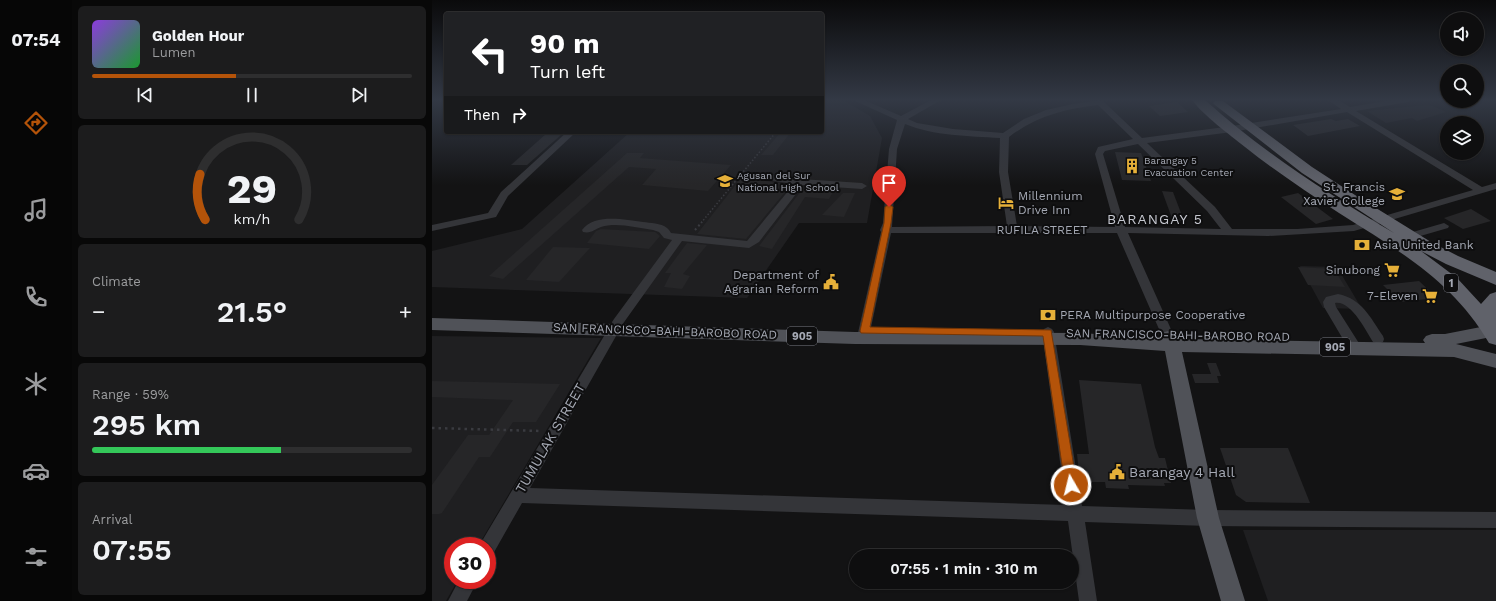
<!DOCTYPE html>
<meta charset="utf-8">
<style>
:root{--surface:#0e0e0f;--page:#1c1c1d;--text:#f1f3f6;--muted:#9b9c9e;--line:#2e2e2f;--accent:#b45309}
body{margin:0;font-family:"Work Sans",sans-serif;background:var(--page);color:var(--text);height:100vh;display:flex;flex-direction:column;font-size:15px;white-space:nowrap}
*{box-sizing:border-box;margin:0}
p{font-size:13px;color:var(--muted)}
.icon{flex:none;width:22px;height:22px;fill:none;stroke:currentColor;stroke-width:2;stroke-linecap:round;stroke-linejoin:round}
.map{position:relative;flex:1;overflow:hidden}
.details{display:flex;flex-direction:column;gap:6px;padding:6px;background:#080808;width:360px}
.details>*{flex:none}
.hud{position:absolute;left:12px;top:12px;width:380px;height:122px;border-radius:4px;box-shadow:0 1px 3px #0004,0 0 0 1px var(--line);background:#202124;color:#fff;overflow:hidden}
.controls{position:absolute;left:1008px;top:12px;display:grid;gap:8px}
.controls a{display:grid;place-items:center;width:44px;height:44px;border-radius:50%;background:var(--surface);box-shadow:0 1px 3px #0004,0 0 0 1px var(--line);font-size:20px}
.speed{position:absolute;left:12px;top:537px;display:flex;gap:8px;font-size:20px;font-weight:700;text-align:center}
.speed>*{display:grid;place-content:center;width:52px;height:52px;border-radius:50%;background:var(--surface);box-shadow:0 1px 3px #0004,0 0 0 1px var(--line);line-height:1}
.speed .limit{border:6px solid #d22;background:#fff;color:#111}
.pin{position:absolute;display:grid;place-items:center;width:34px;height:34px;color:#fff;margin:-41px -17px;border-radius:50% 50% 50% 0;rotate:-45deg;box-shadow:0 0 4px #0007}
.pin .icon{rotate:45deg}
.me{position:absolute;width:44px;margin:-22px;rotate:352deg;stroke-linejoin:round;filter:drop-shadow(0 0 3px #0008)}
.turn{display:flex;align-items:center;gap:14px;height:84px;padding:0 20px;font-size:18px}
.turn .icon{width:52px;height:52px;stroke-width:2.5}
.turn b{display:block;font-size:28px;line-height:34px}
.then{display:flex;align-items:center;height:38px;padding:0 20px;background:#0003;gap:8px;font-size:15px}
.big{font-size:30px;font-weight:600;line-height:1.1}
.details .widget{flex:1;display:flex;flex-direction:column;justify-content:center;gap:6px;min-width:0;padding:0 14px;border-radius:6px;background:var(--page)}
.details .dial{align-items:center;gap:0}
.dial svg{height:104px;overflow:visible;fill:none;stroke:var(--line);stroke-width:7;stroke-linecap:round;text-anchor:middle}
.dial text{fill:var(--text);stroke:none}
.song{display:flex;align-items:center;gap:12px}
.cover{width:48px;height:48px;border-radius:6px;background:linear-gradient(135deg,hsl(270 70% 55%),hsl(130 70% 35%))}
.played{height:4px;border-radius:2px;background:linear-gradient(90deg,var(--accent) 45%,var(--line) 45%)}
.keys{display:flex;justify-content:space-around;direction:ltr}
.heat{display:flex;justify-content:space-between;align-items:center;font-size:22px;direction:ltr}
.charge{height:6px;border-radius:3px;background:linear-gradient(90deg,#34c759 59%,var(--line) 0)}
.trip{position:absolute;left:417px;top:549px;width:230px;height:40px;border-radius:20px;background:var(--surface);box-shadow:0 1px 3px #0004,0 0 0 1px var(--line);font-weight:600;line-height:40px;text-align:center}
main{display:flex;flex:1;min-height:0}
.menu{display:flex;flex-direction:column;width:72px;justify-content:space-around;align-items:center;background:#060606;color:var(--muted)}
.menu .icon{width:28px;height:28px}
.menu .current{color:var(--accent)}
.menu b{font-size:18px;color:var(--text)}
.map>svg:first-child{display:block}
</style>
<main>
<nav class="menu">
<b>07:54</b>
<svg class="icon current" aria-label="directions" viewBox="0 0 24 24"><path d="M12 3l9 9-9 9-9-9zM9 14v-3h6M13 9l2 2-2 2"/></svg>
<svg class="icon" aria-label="music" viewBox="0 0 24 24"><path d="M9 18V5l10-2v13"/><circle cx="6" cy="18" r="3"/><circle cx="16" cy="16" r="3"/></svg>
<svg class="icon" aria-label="phone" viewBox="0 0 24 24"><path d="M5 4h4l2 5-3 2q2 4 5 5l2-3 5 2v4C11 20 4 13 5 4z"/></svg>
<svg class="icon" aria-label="climate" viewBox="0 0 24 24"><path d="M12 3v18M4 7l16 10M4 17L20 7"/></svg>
<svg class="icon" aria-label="car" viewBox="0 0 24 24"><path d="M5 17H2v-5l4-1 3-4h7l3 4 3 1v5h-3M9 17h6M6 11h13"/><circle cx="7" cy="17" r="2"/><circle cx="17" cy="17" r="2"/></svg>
<svg class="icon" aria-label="filters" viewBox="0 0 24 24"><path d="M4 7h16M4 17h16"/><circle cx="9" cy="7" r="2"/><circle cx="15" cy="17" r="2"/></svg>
</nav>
<section class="details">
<div class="widget">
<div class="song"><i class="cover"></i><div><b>Golden Hour</b><p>Lumen</p></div></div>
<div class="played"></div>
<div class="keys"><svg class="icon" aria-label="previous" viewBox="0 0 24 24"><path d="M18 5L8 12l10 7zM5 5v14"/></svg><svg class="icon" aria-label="pause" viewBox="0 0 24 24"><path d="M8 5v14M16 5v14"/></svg><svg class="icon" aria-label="next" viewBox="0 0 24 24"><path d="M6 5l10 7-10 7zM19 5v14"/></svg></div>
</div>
<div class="widget dial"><svg viewBox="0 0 100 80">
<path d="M14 69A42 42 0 1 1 86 69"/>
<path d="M14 69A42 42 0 0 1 10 34" stroke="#b45309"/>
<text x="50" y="56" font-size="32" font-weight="700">29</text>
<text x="50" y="72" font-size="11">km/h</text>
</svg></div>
<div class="widget"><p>Climate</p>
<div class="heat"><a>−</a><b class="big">21.5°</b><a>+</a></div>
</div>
<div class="widget"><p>Range · 59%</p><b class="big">295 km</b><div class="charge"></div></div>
<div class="widget"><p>Arrival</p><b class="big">07:55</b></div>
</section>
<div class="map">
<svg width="1064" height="601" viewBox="0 0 1064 601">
<rect width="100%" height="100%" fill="#131314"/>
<!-- built -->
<g fill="#1f1f21">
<polygon points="390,100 411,100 438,116 450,138 435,223 367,223 315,298 0,287 0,251 90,229 198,132 390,132"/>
<polygon points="993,105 1001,106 1014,112 985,121 980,118 954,123 935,111"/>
<polygon points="868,266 905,267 930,309 891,308"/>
<polygon points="0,336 169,338 46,546 21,546 21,580 26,580 14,601 0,601"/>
<polygon points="811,530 1064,530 1064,601 836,601"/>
</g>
<!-- building -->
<g fill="#262628">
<polygon points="745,102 756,112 728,116 717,106"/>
<polygon points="899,119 904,121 916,119 928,126 876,136 861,125"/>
<polygon points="349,132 359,132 341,155 329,155"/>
<polygon points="114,134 130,134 95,165 79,165"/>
<polygon points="683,152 709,153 719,181 690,180"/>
<polygon points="195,153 212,153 208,158 299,165 276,191 210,185 224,169 197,167 71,279 57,276"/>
<polygon points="313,173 325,175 322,179 359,185 314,239 265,234"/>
<polygon points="372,187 402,190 397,199 373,197 340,249 327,246"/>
<polygon points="730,191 741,192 752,221 741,221"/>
<polygon points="411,193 423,193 412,217 390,215"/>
<polygon points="866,193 901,219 884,224 849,197"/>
<polygon points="1039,209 1059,221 1031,229 1012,218"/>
<polygon points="169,229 223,232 228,236 217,249 155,243 164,231"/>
<polygon points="255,243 275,245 251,274 258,276 250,289 232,287 239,273 233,273"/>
<polygon points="121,247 158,248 127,282 94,280"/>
<polygon points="866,267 902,269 913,287 876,285"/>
<polygon points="987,281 1005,298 968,302 951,285"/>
<polygon points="775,363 784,363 789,376 785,376 787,383 763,383 760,374 779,374"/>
<polygon points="647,380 709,384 723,447 727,458 733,458 739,483 732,483 733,486 696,485 697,489 674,488 673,482 648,482 645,454 657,454"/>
<polygon points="0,381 128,384 104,422 81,422 58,457 47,457 10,513 7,514 0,514 0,485 36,435 57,435 81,400 0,397"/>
<polygon points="788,448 856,448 878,503 814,502 804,495"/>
</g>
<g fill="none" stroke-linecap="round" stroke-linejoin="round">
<!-- path-far2 -->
<polyline stroke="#3a3b40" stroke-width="1.5" stroke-dasharray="1.5 2" stroke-linecap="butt" points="269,223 344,132"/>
<!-- path-far1 -->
<polyline stroke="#3a3b40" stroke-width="2" stroke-dasharray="2 3" stroke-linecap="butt" points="263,230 270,222"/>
<!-- path -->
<polyline stroke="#3a3b40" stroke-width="2.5" stroke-dasharray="2.5 4" stroke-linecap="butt" points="0,428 109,431"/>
<!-- minor -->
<g fill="#343539" fill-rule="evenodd">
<path d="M421,100H432L469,116L499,100H509L476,119L485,123L521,129L571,133L592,119L614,110L641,104L670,100L710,138L800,126L909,109L896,100H906L918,107L960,100H980L976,102L924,111L1050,187L1064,183V189L922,231L836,236L696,233L742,336L741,339L736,341L731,339L730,336L685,233H459L437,337L436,340L431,342L426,340L425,337L449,232L448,230L451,223L457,149L465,120ZM666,105L701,139L666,147L663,154L683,227L585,226L576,172L577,137C604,116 633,109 666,105ZM915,112L1041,190L921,225L865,229H800L783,207L715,143L800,132ZM473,124C502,136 537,136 568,138L567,172L575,226L460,227L465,149ZM706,144L775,211L789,229L693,227L671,154L673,151Z"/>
<polygon points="135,132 144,132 76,196 64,217 0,231 0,225 56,213 69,192"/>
<path d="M340,175L368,179L430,183L435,186L430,189L371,185L327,242L317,248L250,241L190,325L187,326L188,329L98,488L634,505L610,332L612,329L616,327L620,329L622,332L650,506L776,510L1064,512V528L776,526L653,522L665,601H647L636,521L90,503L61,554L55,557V546H47L178,326L181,325L180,322L182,319L240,240L232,238L227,232L221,230C205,228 185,222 169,227C163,229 159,234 151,232L150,230C163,213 193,220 211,222C218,223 229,223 235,228C237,230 238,231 239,233L315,241L362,184L337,180L335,178L337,176Z"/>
<polygon points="1012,223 1017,226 1016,228 978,239 973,236 974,234"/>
<path d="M906,294C930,299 938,317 951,336L952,339L951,342L946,344L941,342C934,331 919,300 903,303L904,307L930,348L928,351L923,353L918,351L892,307L891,302L894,297Z"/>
<polygon points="27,580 46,580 35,601 16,601"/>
</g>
<!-- major -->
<polygon fill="#505258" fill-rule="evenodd" points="0,318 423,332 648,333 728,338 730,333 736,331 742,333 745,339 993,343 991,340 994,336 1000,334 1013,334 1059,325 1064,326 1064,336 1024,344 1064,354 1064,368 1022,357 750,352 787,518 813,601 789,601 765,518 733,351 648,345 423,344 0,330"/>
<!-- highway -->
<path fill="#60626a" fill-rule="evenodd" d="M760,100H773C831,152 895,193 962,233L870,173L783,105L781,103L783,101H791L880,167L923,195L999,242L1026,256L1064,272V285L1014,264L989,251L1025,278L1049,304L1058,294L1064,292V345L1057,343C1020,280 967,251 907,213C875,192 843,171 813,147C797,134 772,116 760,100Z"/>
</g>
<!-- sky -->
<linearGradient id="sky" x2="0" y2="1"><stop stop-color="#0a0a0b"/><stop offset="0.54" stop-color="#333945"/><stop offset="1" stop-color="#333945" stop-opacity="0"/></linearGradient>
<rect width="1064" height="185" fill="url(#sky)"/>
<!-- route -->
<polygon fill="#b45309" stroke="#753606" points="457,204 461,207 459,223 438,327 619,330 645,485 643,489 639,491 635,489 633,485 611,336 429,333 428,331 452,223 453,207"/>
<!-- icons -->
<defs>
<symbol id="building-bare" viewBox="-9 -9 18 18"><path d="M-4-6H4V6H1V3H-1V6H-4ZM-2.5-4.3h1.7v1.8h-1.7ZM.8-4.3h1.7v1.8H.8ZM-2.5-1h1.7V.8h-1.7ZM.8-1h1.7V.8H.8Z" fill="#e6b039" stroke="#0e0e0f" stroke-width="2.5" paint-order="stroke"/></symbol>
<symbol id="school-bare" viewBox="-9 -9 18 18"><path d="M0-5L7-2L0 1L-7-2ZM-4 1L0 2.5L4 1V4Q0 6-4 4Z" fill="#e6b039" stroke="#0e0e0f" stroke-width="2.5" paint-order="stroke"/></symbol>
<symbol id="university-bare" viewBox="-9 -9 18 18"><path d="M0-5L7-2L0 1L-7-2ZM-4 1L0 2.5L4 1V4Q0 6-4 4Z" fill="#e6b039" stroke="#0e0e0f" stroke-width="2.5" paint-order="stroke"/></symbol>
<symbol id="hotel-bare" viewBox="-9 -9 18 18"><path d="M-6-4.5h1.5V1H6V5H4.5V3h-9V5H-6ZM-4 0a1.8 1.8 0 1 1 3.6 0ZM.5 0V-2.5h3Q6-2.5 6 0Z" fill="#e6b039" stroke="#0e0e0f" stroke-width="2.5" paint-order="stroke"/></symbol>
<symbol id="bank-bare" viewBox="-9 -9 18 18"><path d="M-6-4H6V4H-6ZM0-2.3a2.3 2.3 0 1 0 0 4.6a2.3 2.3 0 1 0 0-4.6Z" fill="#e6b039" stroke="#0e0e0f" stroke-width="2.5" paint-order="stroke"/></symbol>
<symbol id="supermarket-bare" viewBox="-9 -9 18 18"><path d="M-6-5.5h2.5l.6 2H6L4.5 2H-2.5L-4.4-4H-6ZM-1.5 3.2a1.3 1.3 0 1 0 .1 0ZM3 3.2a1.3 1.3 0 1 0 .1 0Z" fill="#e6b039" stroke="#0e0e0f" stroke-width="2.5" paint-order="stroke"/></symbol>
<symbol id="civic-bare" viewBox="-9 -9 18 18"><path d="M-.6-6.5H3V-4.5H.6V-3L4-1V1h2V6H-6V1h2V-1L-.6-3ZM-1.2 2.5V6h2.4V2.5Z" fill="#e6b039" stroke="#0e0e0f" stroke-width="2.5" paint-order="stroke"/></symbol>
</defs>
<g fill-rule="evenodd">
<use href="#building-bare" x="689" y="155" width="22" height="22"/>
<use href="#school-bare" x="282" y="170" width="22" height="22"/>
<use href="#university-bare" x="954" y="183" width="22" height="22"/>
<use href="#hotel-bare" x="563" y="192" width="22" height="22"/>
<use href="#bank-bare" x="919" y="234" width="22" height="22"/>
<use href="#supermarket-bare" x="949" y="259" width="22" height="22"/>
<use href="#civic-bare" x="388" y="271" width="22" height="22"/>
<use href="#supermarket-bare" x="987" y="285" width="22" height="22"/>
<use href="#bank-bare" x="605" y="304" width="22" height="22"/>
<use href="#civic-bare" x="674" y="461" width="22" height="22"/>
</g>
<g text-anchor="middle" stroke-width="4" stroke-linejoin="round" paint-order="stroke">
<!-- far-poi labels -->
<g font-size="10" fill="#a5a9b4" stroke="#0e0e0f" text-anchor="start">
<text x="712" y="164">Barangay 5<tspan x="712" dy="12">Evacuation Center</tspan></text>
<text x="305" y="179">Agusan del Sur<tspan x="305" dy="12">National High School</tspan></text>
</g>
<!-- shield labels -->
<g fill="#0e0e0f" stroke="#787a82" stroke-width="1">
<rect x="1012" y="274" width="14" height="18" rx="3"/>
<rect x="355" y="327" width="30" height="18" rx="3"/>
<rect x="888" y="338" width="30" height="18" rx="3"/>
</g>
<g font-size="11" font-weight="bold" fill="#a5a9b4">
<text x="1019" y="287">1</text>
<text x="370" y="340">905</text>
<text x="903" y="351">905</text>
</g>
<!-- poi labels -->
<g font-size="12" fill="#a5a9b4" stroke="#0e0e0f" text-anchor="end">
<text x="953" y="191">St. Francis<tspan x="953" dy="14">Xavier College</tspan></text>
<text x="586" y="200" text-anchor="start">Millennium<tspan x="586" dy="14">Drive Inn</tspan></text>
<text x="942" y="249" text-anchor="start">Asia United Bank</text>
<text x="948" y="274">Sinubong</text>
<text x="387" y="279">Department of<tspan x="387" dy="14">Agrarian Reform</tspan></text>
<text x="986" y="300">7-Eleven</text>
<text x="628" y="319" text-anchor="start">PERA Multipurpose Cooperative</text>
</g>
<!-- street labels -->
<g font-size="12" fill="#a5a9b4" stroke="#0e0e0f">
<text x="610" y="234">RUFILA STREET</text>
<text transform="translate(233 331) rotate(2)" y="4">SAN FRANCISCO-BAHI-BAROBO ROAD</text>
<text transform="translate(746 335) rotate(1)" y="4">SAN FRANCISCO-BAHI-BAROBO ROAD</text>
</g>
<!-- quarter labels -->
<g font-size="14" letter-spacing="1" fill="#c6c8d0" stroke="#0e0e0f">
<text x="723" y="224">BARANGAY 5</text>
</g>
<!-- near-street labels -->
<g font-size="14" fill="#a5a9b4" stroke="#0e0e0f">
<text transform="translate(118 438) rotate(-60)" y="5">TUMULAK STREET</text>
</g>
<!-- near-poi labels -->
<g font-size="14" fill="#a5a9b4" stroke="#0e0e0f" text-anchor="start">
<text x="697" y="477">Barangay 4 Hall</text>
</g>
</g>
</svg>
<div class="controls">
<a><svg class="icon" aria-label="sound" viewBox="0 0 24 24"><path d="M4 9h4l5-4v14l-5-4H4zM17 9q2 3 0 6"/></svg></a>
<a><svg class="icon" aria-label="search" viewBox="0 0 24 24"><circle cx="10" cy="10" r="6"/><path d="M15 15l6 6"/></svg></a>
<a><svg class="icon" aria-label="layers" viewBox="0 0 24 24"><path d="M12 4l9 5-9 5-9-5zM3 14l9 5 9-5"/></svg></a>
</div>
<div class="speed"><div class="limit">30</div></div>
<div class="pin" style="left:457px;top:207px;background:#d93025"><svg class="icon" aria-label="arrive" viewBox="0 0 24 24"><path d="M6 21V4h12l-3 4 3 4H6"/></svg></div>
<svg class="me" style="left:639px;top:485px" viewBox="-20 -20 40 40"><circle r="17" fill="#b45309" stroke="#fff" stroke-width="3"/><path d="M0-11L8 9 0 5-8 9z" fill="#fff"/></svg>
<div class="trip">07:55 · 1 min · 310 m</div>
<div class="hud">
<div class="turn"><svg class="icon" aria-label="left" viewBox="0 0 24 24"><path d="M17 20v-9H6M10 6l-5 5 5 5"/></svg><div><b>90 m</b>Turn left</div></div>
<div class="then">Then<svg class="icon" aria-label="right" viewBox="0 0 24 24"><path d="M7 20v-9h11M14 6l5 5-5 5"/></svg></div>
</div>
</div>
</main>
